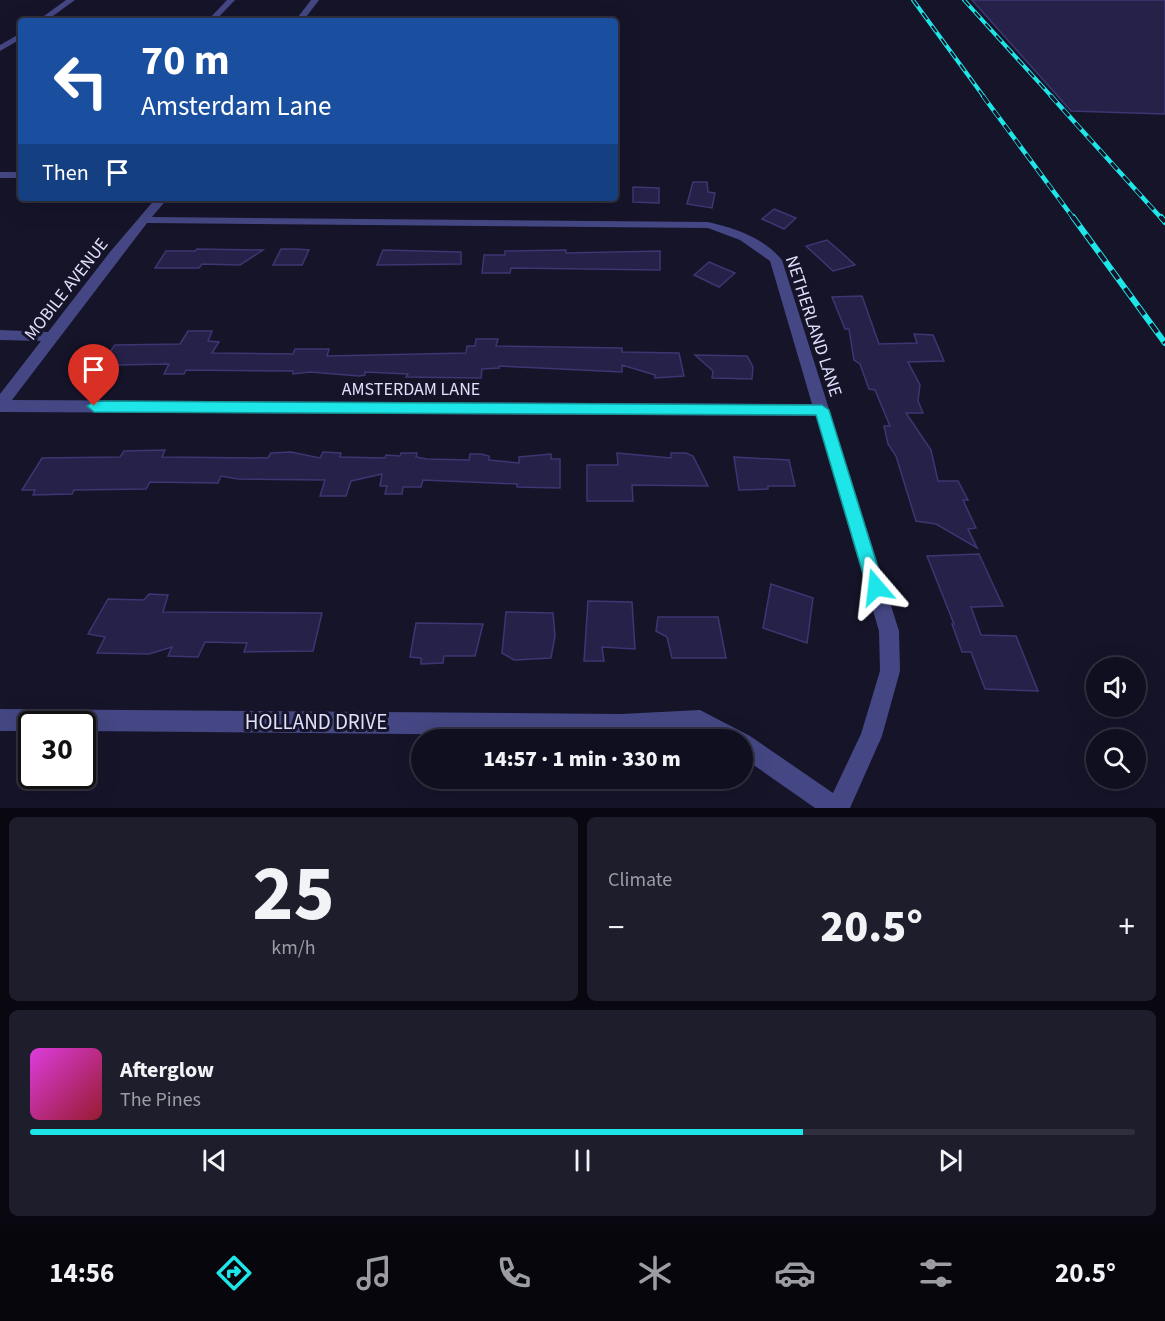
<!DOCTYPE html>
<meta charset="utf-8">
<style>
:root{--surface:#100f1f;--page:#1e1d2c;--text:#f1f3f6;--muted:#9c9ca4;--line:#302f3d;--accent:#1ee6e8}
body{margin:0;font-family:"Source Sans 3",sans-serif;background:var(--page);color:var(--text);height:100vh;display:flex;flex-direction:column;font-size:22px;white-space:nowrap}
*{box-sizing:border-box;margin:0}
p{font-size:20px;color:var(--muted)}
.icon{flex:none;width:33px;height:33px;fill:none;stroke:currentColor;stroke-width:2;stroke-linecap:round;stroke-linejoin:round}
.map{position:relative;height:808px;overflow:hidden}
.details{display:flex;flex-direction:column;gap:9px;padding:9px;background:#090811;flex:1}
.details>*{flex:none}
.hud{position:absolute;left:18px;top:18px;width:600px;height:183px;border-radius:6px;box-shadow:0 6px 24px #0002,0 0 0 2px var(--line);background:#1a4fa0;color:#fff;overflow:hidden}
.buttons{position:absolute;left:1086px;top:657px;display:grid;gap:12px}
.buttons a{display:grid;place-items:center;width:60px;height:60px;border-radius:50%;background:var(--surface);box-shadow:0 6px 24px #0002,0 0 0 2px var(--line);font-size:30px}
.speed{position:absolute;left:18px;top:711px;display:flex;gap:12px;font-size:30px;font-weight:700;text-align:center}
.speed>*{display:grid;place-content:center;width:78px;height:78px;border-radius:50%;background:var(--surface);box-shadow:0 6px 24px #0002,0 0 0 2px var(--line);line-height:1}
.speed .limit{border:3px solid #111;border-radius:9px;background:#fff;color:#111}
.pin{position:absolute;display:grid;place-items:center;width:51px;height:51px;color:#fff;margin:-62px -26px;border-radius:50% 50% 50% 0;rotate:-45deg;box-shadow:0 0 6px #0007}
.pin .icon{rotate:45deg}
.me{position:absolute;width:66px;margin:-33px;rotate:343deg;stroke-linejoin:round;filter:drop-shadow(0 0 4px #0008)}
.turn{display:flex;align-items:center;gap:21px;height:126px;padding:0 24px;font-size:27px}
.turn .icon{width:78px;height:78px;stroke-width:2.5}
.turn b{display:block;font-size:42px;line-height:51px}
.then{display:flex;align-items:center;height:57px;padding:0 24px;background:#0003;gap:12px;font-size:22px}
.big{font-size:45px;font-weight:800;line-height:1.1}
.details .widget{flex:1;display:flex;flex-direction:column;justify-content:center;gap:9px;min-width:0;padding:0 21px;border-radius:9px;background:var(--page)}
.details .dial{align-items:center;gap:0}
.dial b{font-size:78px;line-height:1}
.song{display:flex;align-items:center;gap:18px}
.cover{width:72px;height:72px;border-radius:9px;background:linear-gradient(135deg,hsl(300 70% 55%),hsl(350 70% 35%))}
.played{height:6px;border-radius:3px;background:linear-gradient(90deg,var(--accent) 70%,var(--line) 70%)}
.keys{display:flex;justify-content:space-around;direction:ltr}
.heat{display:flex;justify-content:space-between;align-items:center;font-size:33px;direction:ltr}
.details .tiles{flex:1;display:grid;gap:9px;grid-template-columns:1fr 1fr}
.widget:last-child{grid-column:span 2}
.trip{position:absolute;left:411px;top:729px;width:342px;height:60px;border-radius:30px;background:var(--surface);box-shadow:0 6px 24px #0002,0 0 0 2px var(--line);font-weight:800;line-height:60px;text-align:center}
.tab-bar{display:flex;height:96px;justify-content:space-around;align-items:center;background:#06060c;color:var(--muted)}
.tab-bar .icon{width:42px;height:42px}
.tab-bar .current{color:var(--accent)}
.tab-bar b{font-size:27px;color:var(--text)}
.map>svg:first-child{display:block}
</style>
<div class="map">
<svg width="1165" height="808" viewBox="0 0 1165 808">
<rect width="100%" height="100%" fill="#151429"/>
<!-- building -->
<g fill="#262148" stroke="#3c3672" stroke-width="1.5">
<polygon points="972,0 1165,0 1165,114 1071,111"/>
<polygon points="693,182 707,182 708,192 715,193 712,208 687,204"/>
<polygon points="633,187 659,188 659,203 633,202"/>
<polygon points="774,209 796,218 784,229 762,219"/>
<polygon points="827,240 841,252 855,265 833,271 806,246"/>
<polygon points="197,249 263,250 240,265 202,264 199,268 155,268 166,251 195,251"/>
<polygon points="281,249 296,249 309,250 302,265 273,265"/>
<polygon points="383,250 461,252 461,264 377,265"/>
<polygon points="566,250 566,253 660,251 660,270 511,268 510,273 482,273 484,255 505,255 505,251"/>
<polygon points="709,262 735,273 719,287 694,275"/>
<polygon points="862,296 879,344 917,343 914,334 933,335 944,361 908,362 920,385 918,401 923,413 906,413 931,450 938,481 958,481 968,500 963,500 976,528 968,529 977,548 936,524 916,521 896,456 888,444 884,426 890,426 875,390 869,389 860,364 854,360 849,329 845,329 832,297"/>
<polygon points="188,331 212,331 208,341 219,342 212,353 293,354 295,349 329,349 327,356 466,353 467,346 475,346 476,339 498,339 496,346 622,348 622,352 679,353 684,376 655,378 655,375 622,365 622,372 499,366 499,368 482,369 481,378 406,377 408,374 365,372 365,375 359,376 310,372 293,374 293,371 286,371 186,370 184,374 164,374 169,364 116,365 111,373 94,373 115,345 180,344"/>
<polygon points="695,355 747,356 753,367 752,379 712,378 713,371"/>
<polygon points="165,450 162,457 268,458 271,453 291,452 320,458 323,452 341,453 340,457 385,458 386,455 400,456 401,453 417,453 416,457 427,459 469,460 470,454 481,454 489,456 489,460 519,463 519,457 551,454 551,459 560,459 560,488 517,487 517,484 423,480 421,487 403,487 402,494 385,494 387,486 380,486 382,474 351,481 346,496 320,496 325,480 238,479 221,476 218,483 150,482 146,489 74,490 72,494 33,495 35,490 22,490 42,458 120,457 124,451"/>
<polygon points="617,453 671,458 671,453 686,453 693,456 708,486 632,485 633,501 587,501 587,465 618,465"/>
<polygon points="734,457 789,460 795,486 768,486 768,489 739,490"/>
<polygon points="979,554 1003,606 971,607 981,635 1016,636 1038,691 985,689 971,652 962,652 952,624 954,624 927,556"/>
<polygon points="771,584 813,598 807,643 763,628"/>
<polygon points="149,594 168,595 163,612 322,613 313,651 244,652 247,643 205,642 198,657 168,656 172,647 149,654 97,653 105,637 88,634 108,599 144,600"/>
<polygon points="588,601 632,602 635,649 602,647 604,661 584,661"/>
<polygon points="506,612 553,613 555,636 551,658 514,660 502,653"/>
<polygon points="658,617 718,617 726,658 672,658 667,637 656,631"/>
<polygon points="416,623 483,624 475,656 444,656 443,663 421,664 421,658 410,657"/>
</g>
<g fill="none" stroke-linecap="round" stroke-linejoin="round">
<!-- minor -->
<g fill="#444783" fill-rule="evenodd">
<polygon points="66,0 75,0 46,21 37,21"/>
<polygon points="227,0 235,0 215,21 207,21"/>
<polygon points="311,0 319,0 303,21 295,21"/>
<polygon points="21,33 21,39 0,51 0,45"/>
<rect x="0" y="172" width="21" height="6"/>
<path d="M156,198H168L152,217L708,222C735,228 764,238 782,260L899,631L900,671L882,736L850,808H815L742,757V740H713L698,732L621,736L82,731V724H32V731H0V709L621,714L700,710L750,736L833,793L861,734L880,671L879,631L816,416L0,412V394L41,341L0,340V330L48,332L110,252ZM147,223L708,228L740,240L770,261L812,404L12,400Z"/>
</g>
<defs>
<g id="rail-far2">
<polyline points="913,0 984,97"/>
<polyline points="964,0 1052,97"/>
</g>
<g id="rail-far1">
<polyline points="983,96 1074,219"/>
<polyline points="1051,96 1162,219"/>
</g>
<g id="rail">
<polyline points="1073,217 1165,343"/>
<polyline points="1161,217 1165,222"/>
</g>
</defs>
<!-- rail-far2 casing -->
<use href="#rail-far2" stroke="#1ee6e8" stroke-width="4"/>
<!-- rail-far1 casing -->
<use href="#rail-far1" stroke="#1ee6e8" stroke-width="4.5"/>
<!-- rail casing -->
<use href="#rail" stroke="#1ee6e8" stroke-width="6"/>
<!-- rail-far2 -->
<use href="#rail-far2" stroke="#151429" stroke-width="2" stroke-dasharray="8" stroke-linecap="butt"/>
<!-- rail-far1 -->
<use href="#rail-far1" stroke="#151429" stroke-width="3" stroke-dasharray="9" stroke-linecap="butt"/>
<!-- rail -->
<use href="#rail" stroke="#151429" stroke-width="4" stroke-dasharray="11" stroke-linecap="butt"/>
</g>
<!-- route -->
<polygon fill="#1ee6e8" stroke="#149697" stroke-width="1.5" points="94,401 822,405 829,410 884,587 882,593 876,595 870,593 867,587 816,415 94,412 87,406"/>
<g text-anchor="middle" stroke-width="6" stroke-linejoin="round" paint-order="stroke">
<!-- street labels -->
<g font-size="18" fill="#e0dffc" stroke="#151429">
<text transform="translate(66 289) rotate(-52)" y="6">MOBILE AVENUE</text>
<text transform="translate(814 326) rotate(72)" y="6">NETHERLAND LANE</text>
<text x="411" y="395">AMSTERDAM LANE</text>
</g>
<!-- near-street labels -->
<g font-size="21" fill="#e0dffc" stroke="#151429">
<text x="316" y="729">HOLLAND DRIVE</text>
</g>
</g>
</svg>
<div class="buttons">
<a><svg class="icon" aria-label="sound" viewBox="0 0 24 24"><path d="M4 9h4l5-4v14l-5-4H4zM17 9q2 3 0 6"/></svg></a>
<a><svg class="icon" aria-label="search" viewBox="0 0 24 24"><circle cx="10" cy="10" r="6"/><path d="M15 15l6 6"/></svg></a>
</div>
<div class="speed"><div class="limit">30</div></div>
<div class="pin" style="left:94px;top:406px;background:#d93025"><svg class="icon" aria-label="arrive" viewBox="0 0 24 24"><path d="M6 21V4h12l-3 4 3 4H6"/></svg></div>
<svg class="me" style="left:876px;top:587px" viewBox="-20 -20 40 40"><path d="M0-17L14 15 0 8-14 15z" fill="#1ee6e8" stroke="#fff" stroke-width="4"/></svg>
<div class="trip">14:57 · 1 min · 330 m</div>
<div class="hud">
<div class="turn"><svg class="icon" aria-label="left" viewBox="0 0 24 24"><path d="M17 20v-9H6M10 6l-5 5 5 5"/></svg><div><b>70 m</b>Amsterdam Lane</div></div>
<div class="then">Then<svg class="icon" aria-label="arrive" viewBox="0 0 24 24"><path d="M6 21V4h12l-3 4 3 4H6"/></svg></div>
</div>
</div>
<section class="details">
<div class="tiles">
<div class="widget dial"><b>25</b><p>km/h</p></div>
<div class="widget"><p>Climate</p>
<div class="heat"><a>−</a><b class="big">20.5°</b><a>+</a></div>
</div>
<div class="widget">
<div class="song"><i class="cover"></i><div><b>Afterglow</b><p>The Pines</p></div></div>
<div class="played"></div>
<div class="keys"><svg class="icon" aria-label="previous" viewBox="0 0 24 24"><path d="M18 5L8 12l10 7zM5 5v14"/></svg><svg class="icon" aria-label="pause" viewBox="0 0 24 24"><path d="M8 5v14M16 5v14"/></svg><svg class="icon" aria-label="next" viewBox="0 0 24 24"><path d="M6 5l10 7-10 7zM19 5v14"/></svg></div>
</div>
</div>
</section>
<nav class="tab-bar">
<b>14:56</b>
<svg class="icon current" aria-label="directions" viewBox="0 0 24 24"><path d="M12 3l9 9-9 9-9-9zM9 14v-3h6M13 9l2 2-2 2"/></svg>
<svg class="icon" aria-label="music" viewBox="0 0 24 24"><path d="M9 18V5l10-2v13"/><circle cx="6" cy="18" r="3"/><circle cx="16" cy="16" r="3"/></svg>
<svg class="icon" aria-label="phone" viewBox="0 0 24 24"><path d="M5 4h4l2 5-3 2q2 4 5 5l2-3 5 2v4C11 20 4 13 5 4z"/></svg>
<svg class="icon" aria-label="climate" viewBox="0 0 24 24"><path d="M12 3v18M4 7l16 10M4 17L20 7"/></svg>
<svg class="icon" aria-label="car" viewBox="0 0 24 24"><path d="M5 17H2v-5l4-1 3-4h7l3 4 3 1v5h-3M9 17h6M6 11h13"/><circle cx="7" cy="17" r="2"/><circle cx="17" cy="17" r="2"/></svg>
<svg class="icon" aria-label="filters" viewBox="0 0 24 24"><path d="M4 7h16M4 17h16"/><circle cx="9" cy="7" r="2"/><circle cx="15" cy="17" r="2"/></svg>
<b>20.5°</b>
</nav>
